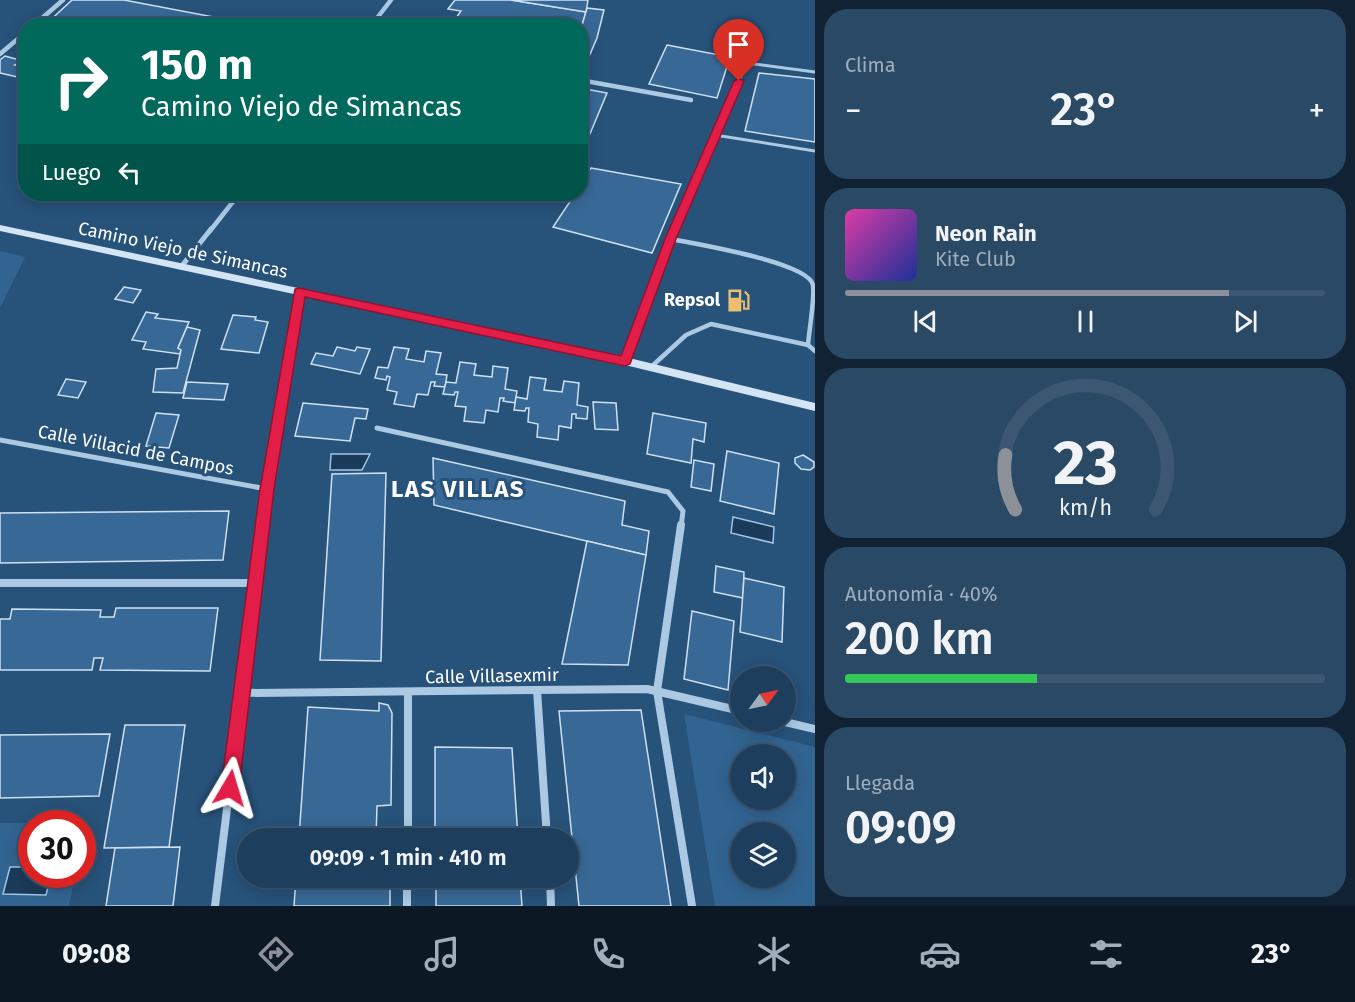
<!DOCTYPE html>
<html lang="es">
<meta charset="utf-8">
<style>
:root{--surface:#1d3e5c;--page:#2a4965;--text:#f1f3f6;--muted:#a0aebb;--line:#3b5772;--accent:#8c9099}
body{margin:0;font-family:"Fira Sans",sans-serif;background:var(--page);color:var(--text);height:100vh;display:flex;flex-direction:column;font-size:22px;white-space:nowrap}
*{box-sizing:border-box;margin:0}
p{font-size:20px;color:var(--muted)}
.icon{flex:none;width:33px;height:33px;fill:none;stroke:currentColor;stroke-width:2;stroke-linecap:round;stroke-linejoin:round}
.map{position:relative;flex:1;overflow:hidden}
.panel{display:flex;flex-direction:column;gap:9px;padding:9px;background:#102233;width:540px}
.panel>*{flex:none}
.banner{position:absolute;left:18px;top:18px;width:570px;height:183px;border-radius:24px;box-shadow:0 3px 15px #0003,0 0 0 2px var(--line);background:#00695c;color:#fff;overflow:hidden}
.needle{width:39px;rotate:57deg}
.controls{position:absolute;left:730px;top:666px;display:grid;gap:12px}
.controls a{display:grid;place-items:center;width:66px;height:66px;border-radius:50%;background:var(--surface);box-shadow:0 3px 15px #0003,0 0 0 2px var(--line);font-size:30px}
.speed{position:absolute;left:18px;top:810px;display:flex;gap:12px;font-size:30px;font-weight:700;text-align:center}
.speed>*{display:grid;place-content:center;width:78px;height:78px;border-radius:50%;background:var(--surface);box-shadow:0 3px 15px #0003,0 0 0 2px var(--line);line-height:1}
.speed .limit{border:9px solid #d22;background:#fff;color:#111}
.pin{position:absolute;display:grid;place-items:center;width:51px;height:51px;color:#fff;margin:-62px -26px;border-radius:50% 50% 50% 0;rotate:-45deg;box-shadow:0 0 6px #0007}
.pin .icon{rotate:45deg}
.me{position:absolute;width:66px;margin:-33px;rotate:7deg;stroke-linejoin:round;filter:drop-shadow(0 0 4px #0008)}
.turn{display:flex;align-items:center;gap:21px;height:126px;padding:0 24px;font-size:27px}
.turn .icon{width:78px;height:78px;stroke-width:2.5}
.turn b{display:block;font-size:42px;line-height:51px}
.then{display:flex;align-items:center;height:57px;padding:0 24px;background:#0003;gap:12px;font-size:22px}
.big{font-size:45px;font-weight:600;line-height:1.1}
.panel .widget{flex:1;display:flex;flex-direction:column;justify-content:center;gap:9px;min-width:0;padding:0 21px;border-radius:24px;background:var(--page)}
.panel .dial{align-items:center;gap:0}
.dial svg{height:156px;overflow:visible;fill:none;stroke:var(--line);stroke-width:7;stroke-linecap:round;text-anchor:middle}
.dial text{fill:var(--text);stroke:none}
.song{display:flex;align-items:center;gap:18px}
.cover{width:72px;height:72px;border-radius:9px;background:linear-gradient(135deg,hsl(320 70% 55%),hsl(230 70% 35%))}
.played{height:6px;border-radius:3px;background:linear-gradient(90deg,var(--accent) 80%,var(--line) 80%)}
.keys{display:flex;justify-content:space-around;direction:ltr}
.heat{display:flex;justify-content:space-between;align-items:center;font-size:33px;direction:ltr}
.charge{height:9px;border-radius:4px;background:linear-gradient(90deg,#34c759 40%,var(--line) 0)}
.trip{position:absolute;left:237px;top:828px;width:342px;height:60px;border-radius:30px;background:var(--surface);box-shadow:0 3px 15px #0003,0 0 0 2px var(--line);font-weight:600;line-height:60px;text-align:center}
.tab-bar{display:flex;height:96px;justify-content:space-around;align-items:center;background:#0c1925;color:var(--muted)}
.tab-bar .icon{width:42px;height:42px}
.tab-bar .active{color:var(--accent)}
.tab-bar b{font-size:27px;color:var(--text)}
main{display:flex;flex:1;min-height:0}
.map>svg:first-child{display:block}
</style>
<main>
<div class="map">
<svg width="815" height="906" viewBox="0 0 815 906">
<rect width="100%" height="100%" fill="#27527a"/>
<!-- green -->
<g fill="#326491" fill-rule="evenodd">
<polygon points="0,251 25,257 0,308"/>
<path d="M684,714L815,747V906H715ZM741,754H786V800H741ZM741,832H786V878H741Z"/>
<polygon points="0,823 71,823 32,824 32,874 75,875 69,906 0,906"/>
</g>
<!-- water -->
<g fill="#1b3b5b" stroke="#a0c4e4" stroke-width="1.5">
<polygon points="331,454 370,454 362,470 330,470"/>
<polygon points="733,517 774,527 773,543 731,533"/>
<polygon points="31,847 32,874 51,875 46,895 3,894 10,867 27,867"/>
</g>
<!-- building -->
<g fill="#386996" stroke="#cde1f3" stroke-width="1.5">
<polygon points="72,0 124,0 240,22 237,26 44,26"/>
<polygon points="455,0 511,0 586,12 580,32 580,26 502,26 456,18 461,11 448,9"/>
<polygon points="511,0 588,0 586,12"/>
<polygon points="587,8 604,10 597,38 582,73 580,32"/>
<polygon points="667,45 730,57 717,98 649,84"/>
<polygon points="5,56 23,61 15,65 26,67 26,79 0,73 0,60"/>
<polygon points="759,73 815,79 815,142 745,131"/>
<polygon points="580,88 607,93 587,141 580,140"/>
<polygon points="591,168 681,184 652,253 553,227 575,194 580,194 580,184"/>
<polygon points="124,287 141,290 133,303 115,299"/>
<polygon points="146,312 158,314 155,318 189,322 178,348 181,350 180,354 143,349 146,342 132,340"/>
<polygon points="233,315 256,317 255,320 268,322 259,353 221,349"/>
<polygon points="187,327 200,330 183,393 153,392 156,369 177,368 181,350 178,348"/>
<polygon points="337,347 355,351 357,347 370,349 360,374 311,364 316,353 333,356"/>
<polygon points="394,347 409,349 406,359 424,362 426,351 441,353 436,374 447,375 445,387 434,386 435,382 431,382 428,395 417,394 414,407 394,404 397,392 387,390 390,377 387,376 386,380 375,378 378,367 388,368"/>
<polygon points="460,362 476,364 474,375 492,377 493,366 508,368 505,389 517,391 515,403 503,401 504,398 500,398 498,412 486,410 484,423 464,421 466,407 455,406 458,392 455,392 454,395 443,394 446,382 456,383"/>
<polygon points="530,377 546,379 544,390 562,392 564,381 579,383 577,405 588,407 587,419 576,418 576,414 572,414 571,428 559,426 558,440 537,437 538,424 528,422 529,408 526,408 525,411 514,410 516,397 527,399"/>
<polygon points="66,379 86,382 78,398 58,395"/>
<polygon points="187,382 228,384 224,400 183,398"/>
<polygon points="593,402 616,403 618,430 595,429"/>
<polygon points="303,403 368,409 366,419 355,418 350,441 295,436"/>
<polygon points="156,413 179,415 169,448 146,446"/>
<polygon points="653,413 706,423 704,442 693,439 691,463 647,454"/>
<polygon points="727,451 779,463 774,514 720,501"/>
<polygon points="803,455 814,462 814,467 810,470 801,469 795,463 795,458"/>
<polygon points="433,458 625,501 622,525 649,531 646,555 434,505"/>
<polygon points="694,460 714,464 711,491 691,487"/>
<polygon points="386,473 381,661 320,660 332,474"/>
<polygon points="229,511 223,560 0,563 0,513"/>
<polygon points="587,541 646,555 628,665 562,664"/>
<polygon points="716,566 744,572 743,598 714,592"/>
<polygon points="744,578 784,587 782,642 740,632"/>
<polygon points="116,608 218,608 210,671 100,670 103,658 94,658 92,670 0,670 0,619 10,619 12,609 101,610 100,617 114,617"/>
<polygon points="692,611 734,621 728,690 684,679"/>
<polygon points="379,703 388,705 392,713 391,805 377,806 376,838 299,838 308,707 379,711"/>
<polygon points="641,710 671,906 579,906 559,711"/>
<polygon points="125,725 185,725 169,847 104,848"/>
<polygon points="110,734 99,796 0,798 0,735"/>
<polygon points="435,747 512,748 518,838 435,838"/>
<polygon points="180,847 173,906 106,906 115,848"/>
<polygon points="296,878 390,878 390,906 294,906"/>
<polygon points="436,878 520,878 522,906 436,906"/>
</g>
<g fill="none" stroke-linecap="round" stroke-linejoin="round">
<!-- lane-far1 -->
<g stroke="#abc9e3" stroke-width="3">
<polyline points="715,135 747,63 815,72"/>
<polyline points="674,231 715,135 815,151"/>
</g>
<!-- lane -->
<g stroke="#abc9e3" stroke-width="4.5">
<path d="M671,239C695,244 808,262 813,285C815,297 809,331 808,345"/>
<polyline points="625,361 675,229"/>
<polyline points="651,367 686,335 711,324 808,345 815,351"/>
</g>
<!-- street-far2 -->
<g stroke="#abc9e3" stroke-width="4.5">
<polyline points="33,26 63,0"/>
<polyline points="371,26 391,0"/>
<polyline points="0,54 26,32"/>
<polyline points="580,80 691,100"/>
<polyline points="210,231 239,194"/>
</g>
<!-- street-far1 -->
<g stroke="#abc9e3" stroke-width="5">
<polyline points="181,267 211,229"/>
<polyline points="377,428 668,492 683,511 681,527"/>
<polyline points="0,440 267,489"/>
<polyline points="262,527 299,292"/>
</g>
<!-- street -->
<g stroke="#abc9e3" stroke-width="8">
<polyline points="681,525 657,691 692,906"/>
<polyline points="0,583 255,583"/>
<polyline points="537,690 547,838"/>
<polyline points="408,692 408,838"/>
<polyline points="242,693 647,689 741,711"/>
<polyline points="785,722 815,729"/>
<polyline points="407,878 407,906"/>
<polyline points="550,878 551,906"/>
<polyline points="215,906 262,525"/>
</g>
<!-- secondary -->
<polygon fill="#d3e4f4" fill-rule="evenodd" points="0,225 625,357 815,403 815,411 625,365 0,231"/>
</g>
<!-- route -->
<polygon fill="#e11d48" stroke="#92132f" stroke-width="1.5" points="739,78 744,81 676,239 630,364 625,366 305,297 274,489 239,788 236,794 230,796 224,794 221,788 260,489 295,289 299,288 621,356 665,239 734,81"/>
<!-- icons -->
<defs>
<symbol id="fuel-bare" viewBox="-9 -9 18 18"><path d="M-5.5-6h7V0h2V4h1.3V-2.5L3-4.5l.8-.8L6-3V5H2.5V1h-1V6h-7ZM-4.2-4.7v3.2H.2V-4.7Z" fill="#ebbe71" stroke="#27527a" stroke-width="2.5" paint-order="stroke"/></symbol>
</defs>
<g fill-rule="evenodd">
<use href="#fuel-bare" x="722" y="284" width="33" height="33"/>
</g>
<g text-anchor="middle" stroke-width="6" stroke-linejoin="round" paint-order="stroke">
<!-- street labels -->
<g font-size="18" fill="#fff" stroke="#27527a">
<text transform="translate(183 250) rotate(12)" y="6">Camino Viejo de Simancas</text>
<text transform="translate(136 450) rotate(11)" y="6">Calle Villacid de Campos</text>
<text transform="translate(492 676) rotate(-1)" y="6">Calle Villasexmir</text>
</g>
<!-- poi labels -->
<g font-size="18" font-weight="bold" fill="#fff" stroke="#27527a" text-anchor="end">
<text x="720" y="306">Repsol</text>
</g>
<!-- district labels -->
<g font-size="24" font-weight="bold" letter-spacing="1.5" fill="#fff" stroke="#27527a">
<text x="458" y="497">LAS VILLAS</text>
</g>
</g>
</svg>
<div class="controls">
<a><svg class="needle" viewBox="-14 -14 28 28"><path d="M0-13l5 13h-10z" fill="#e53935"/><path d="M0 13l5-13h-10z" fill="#a0aebb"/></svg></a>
<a><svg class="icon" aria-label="sound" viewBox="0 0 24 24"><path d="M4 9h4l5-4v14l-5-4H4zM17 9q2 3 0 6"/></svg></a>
<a><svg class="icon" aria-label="layers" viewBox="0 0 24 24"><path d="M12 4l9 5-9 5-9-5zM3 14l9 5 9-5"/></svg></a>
</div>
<div class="speed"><div class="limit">30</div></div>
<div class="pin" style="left:739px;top:81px;background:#d93025"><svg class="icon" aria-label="arrive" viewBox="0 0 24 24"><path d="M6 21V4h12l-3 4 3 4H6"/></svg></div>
<svg class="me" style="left:230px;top:788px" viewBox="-20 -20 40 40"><path d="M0-17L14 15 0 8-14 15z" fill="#e11d48" stroke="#fff" stroke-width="4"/></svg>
<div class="trip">09:09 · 1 min · 410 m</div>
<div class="banner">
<div class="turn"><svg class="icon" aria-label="right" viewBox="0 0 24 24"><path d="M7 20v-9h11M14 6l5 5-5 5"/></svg><div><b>150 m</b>Camino Viejo de Simancas</div></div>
<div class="then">Luego<svg class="icon" aria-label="left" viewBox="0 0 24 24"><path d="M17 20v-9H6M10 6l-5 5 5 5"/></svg></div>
</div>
</div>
<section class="panel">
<div class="widget"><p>Clima</p>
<div class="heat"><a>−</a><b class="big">23°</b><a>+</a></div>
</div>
<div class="widget">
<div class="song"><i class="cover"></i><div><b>Neon Rain</b><p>Kite Club</p></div></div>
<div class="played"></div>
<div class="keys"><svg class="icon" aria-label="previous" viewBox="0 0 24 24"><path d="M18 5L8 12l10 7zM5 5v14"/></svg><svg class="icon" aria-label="pause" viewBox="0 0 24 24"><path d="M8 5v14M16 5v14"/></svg><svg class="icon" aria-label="next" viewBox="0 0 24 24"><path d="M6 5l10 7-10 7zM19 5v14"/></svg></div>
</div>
<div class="widget dial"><svg viewBox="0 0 100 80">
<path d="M14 69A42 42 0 1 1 86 69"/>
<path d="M14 69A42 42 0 0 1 9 41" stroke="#8c9099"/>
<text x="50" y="56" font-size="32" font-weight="700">23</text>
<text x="50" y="72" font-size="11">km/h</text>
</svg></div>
<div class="widget"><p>Autonomía · 40%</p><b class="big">200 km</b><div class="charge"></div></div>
<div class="widget"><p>Llegada</p><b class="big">09:09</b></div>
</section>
</main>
<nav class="tab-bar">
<b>09:08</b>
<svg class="icon active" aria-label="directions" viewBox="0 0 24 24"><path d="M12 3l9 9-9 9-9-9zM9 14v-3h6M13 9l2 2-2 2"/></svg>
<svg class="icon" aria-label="music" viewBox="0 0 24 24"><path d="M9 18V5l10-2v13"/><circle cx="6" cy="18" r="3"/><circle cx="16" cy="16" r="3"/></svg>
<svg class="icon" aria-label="phone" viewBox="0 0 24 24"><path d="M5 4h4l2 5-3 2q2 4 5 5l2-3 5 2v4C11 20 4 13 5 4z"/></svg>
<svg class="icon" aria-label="climate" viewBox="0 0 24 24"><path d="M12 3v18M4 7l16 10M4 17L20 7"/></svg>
<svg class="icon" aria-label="car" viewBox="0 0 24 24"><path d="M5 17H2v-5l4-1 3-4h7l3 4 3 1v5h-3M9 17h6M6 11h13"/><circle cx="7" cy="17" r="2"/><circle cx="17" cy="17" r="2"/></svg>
<svg class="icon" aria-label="filters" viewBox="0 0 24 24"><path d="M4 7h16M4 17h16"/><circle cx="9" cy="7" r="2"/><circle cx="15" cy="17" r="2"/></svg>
<b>23°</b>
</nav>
